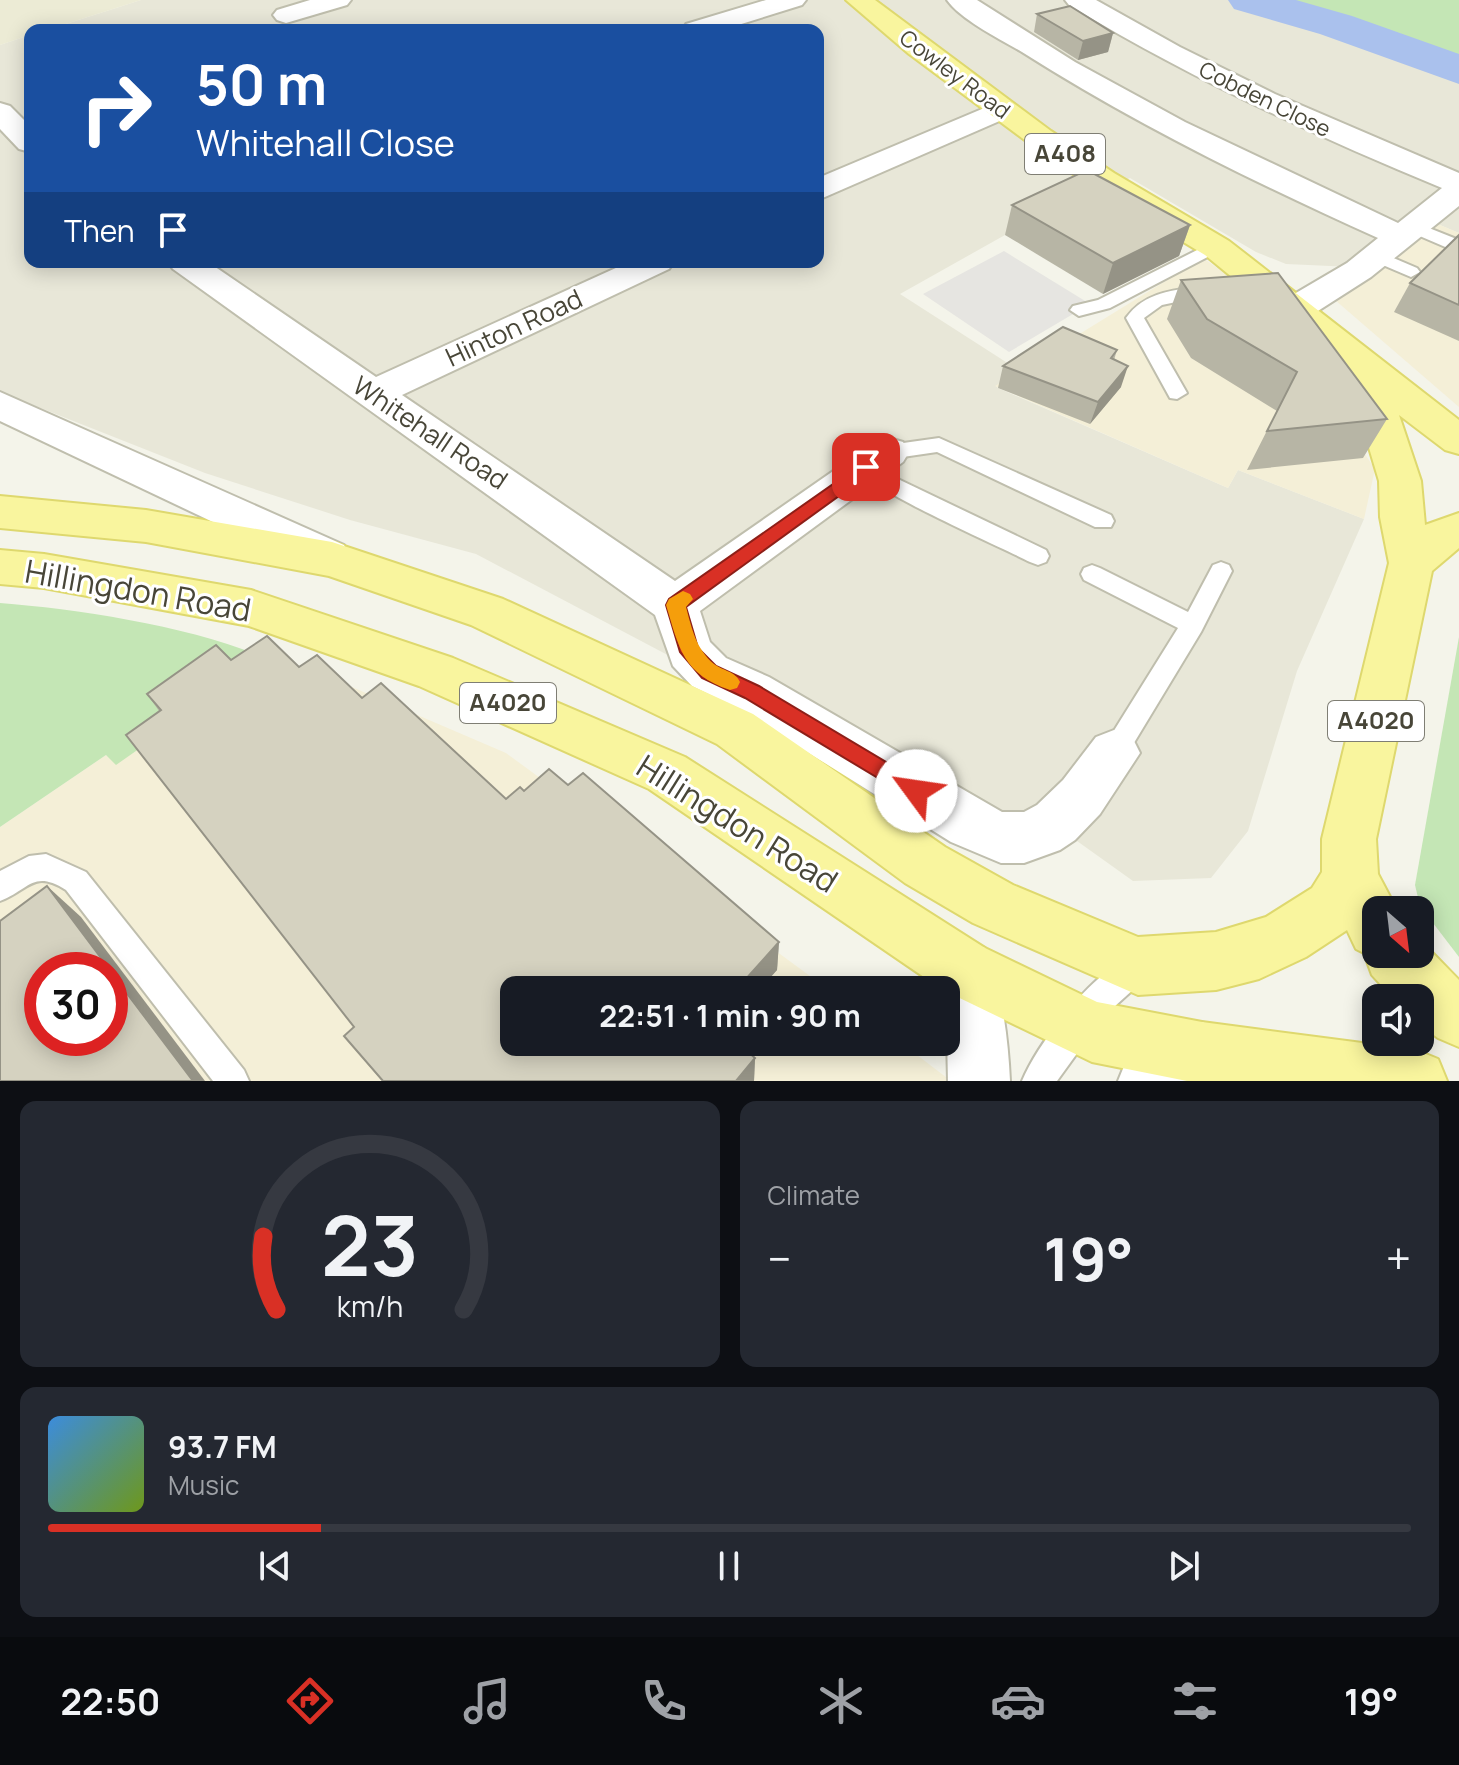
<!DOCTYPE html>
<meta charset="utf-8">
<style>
:root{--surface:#171b24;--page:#242831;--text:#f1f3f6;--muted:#9ea1a6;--line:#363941;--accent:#d93025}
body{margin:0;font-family:Manrope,sans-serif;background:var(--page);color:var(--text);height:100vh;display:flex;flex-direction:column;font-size:30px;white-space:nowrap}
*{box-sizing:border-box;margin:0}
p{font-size:26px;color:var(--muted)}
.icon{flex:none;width:44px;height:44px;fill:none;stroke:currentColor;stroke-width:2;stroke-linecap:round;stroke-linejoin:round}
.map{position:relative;height:1081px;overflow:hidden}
.panel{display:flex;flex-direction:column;gap:20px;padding:20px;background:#0d0f14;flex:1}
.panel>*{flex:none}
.top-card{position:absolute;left:24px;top:24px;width:800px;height:244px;border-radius:16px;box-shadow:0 4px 20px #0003;background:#1a4fa0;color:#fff;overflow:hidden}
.needle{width:52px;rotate:152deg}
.buttons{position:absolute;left:1362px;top:896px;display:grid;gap:16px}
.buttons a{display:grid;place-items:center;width:72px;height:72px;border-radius:16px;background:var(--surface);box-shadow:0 4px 20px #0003;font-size:40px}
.speed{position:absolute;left:24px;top:952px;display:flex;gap:16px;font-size:40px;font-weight:700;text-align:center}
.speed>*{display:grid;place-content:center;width:104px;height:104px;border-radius:50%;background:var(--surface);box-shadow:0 4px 20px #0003;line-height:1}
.speed .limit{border:12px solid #d22;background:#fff;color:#111}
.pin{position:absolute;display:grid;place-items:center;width:68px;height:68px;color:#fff;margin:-34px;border-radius:16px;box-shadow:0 4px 12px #0006}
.me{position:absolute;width:88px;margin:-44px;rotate:301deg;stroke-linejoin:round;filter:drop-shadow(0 0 6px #0008)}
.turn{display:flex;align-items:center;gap:28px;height:168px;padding:0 40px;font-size:36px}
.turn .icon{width:104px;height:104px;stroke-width:2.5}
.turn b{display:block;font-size:56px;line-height:68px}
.then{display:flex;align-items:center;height:76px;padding:0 40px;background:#0003;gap:16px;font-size:30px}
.big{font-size:60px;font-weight:700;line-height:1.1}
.panel .widget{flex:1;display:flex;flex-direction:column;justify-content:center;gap:12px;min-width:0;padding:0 28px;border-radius:16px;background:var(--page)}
.panel .dial{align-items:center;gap:0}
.dial svg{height:208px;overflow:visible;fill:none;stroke:var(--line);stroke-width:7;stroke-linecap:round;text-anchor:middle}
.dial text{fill:var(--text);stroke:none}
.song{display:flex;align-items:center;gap:24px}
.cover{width:96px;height:96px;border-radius:12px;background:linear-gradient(135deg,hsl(210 70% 55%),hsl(80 70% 35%))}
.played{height:8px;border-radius:4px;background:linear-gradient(90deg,var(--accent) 20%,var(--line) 20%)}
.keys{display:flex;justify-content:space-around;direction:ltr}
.heat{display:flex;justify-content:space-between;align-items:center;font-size:44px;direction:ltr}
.panel .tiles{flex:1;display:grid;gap:20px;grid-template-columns:1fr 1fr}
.widget:last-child{grid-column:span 2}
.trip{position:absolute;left:500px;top:976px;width:460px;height:80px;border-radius:16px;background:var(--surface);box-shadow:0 4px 20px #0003;font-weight:700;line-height:80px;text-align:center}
.tab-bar{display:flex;height:128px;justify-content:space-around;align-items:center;background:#090b0e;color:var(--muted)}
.tab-bar .icon{width:56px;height:56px}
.tab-bar .current{color:var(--accent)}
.tab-bar b{font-size:36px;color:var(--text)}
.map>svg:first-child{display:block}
</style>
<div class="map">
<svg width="1459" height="1081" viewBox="0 0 1459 1081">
<rect width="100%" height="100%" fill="#f4f4ea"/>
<!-- residential -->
<polygon fill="#e8e7d8" points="141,0 1232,0 1390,51 1459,77 1459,233 1416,215 1353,267 1286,264 1256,252 1130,178 1005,235 900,294 1020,371 996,386 998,388 1228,488 1238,470 1364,519 1297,671 1248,831 1211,878 1133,881 1070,836 1003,858 679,661 476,554 350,520 205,473 0,392 0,45 30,35 30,262 818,262 818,30 47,30"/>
<!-- commercial -->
<g fill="#f4efd7" fill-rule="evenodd">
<polygon points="1416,215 1459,233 1459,407 1320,287"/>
<polygon points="1203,258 1250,291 1273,318 1375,469 1364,519 1238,470 1228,488 995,386"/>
<path d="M267,659L345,684L506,753L829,990H514V1042H900L951,1081H0V827L106,755L116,764ZM42,970H110V1038H42Z"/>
</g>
<!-- education -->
<polygon fill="#ecebd5" points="0,0 141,0 47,30 30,30 30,35 0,45"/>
<!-- green -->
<g fill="#c4e6b5">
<polygon points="1277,0 1459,0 1459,59"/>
<path d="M0,603C78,609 196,627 267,659L116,765L106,755L0,827Z"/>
<polygon points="1459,637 1459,957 1420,906 1415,885"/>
</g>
<!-- parking -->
<polygon fill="#e6e5e1" points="1004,251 1090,304 1009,352 923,294"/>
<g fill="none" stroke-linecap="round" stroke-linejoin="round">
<!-- river -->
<polygon fill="#aac1ed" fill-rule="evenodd" points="1228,0 1296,0 1352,16 1459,54 1459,84 1320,34 1234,9"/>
<defs>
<g id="lane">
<polygon points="1414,222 1459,240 1459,249 1450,249 1408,231 1406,227 1408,223"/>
<polygon points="1215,241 1223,246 1221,250 1110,308 1079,316 1070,310 1073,306 1098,300"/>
<polygon points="1377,251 1417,268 1420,272 1411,277 1371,260 1368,256 1371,252"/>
<path d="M1203,286L1209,287L1212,291L1209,295L1162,305L1144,318L1187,393L1177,399L1170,398L1126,318C1144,292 1174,290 1203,286Z"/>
<polygon points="939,438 1111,515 1114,521 1111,527 1095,527 937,452 889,459 882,457 879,452 882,447 889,445"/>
<path d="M866,460L900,480L1046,550L1049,556L1046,562L1038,565L1030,562C999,546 869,490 856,467L859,462Z"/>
<polygon points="1221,562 1229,565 1232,571 1201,632 1123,761 1114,764 1105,761 1101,753 1105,745 1178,628 1084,580 1081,574 1084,568 1092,565 1100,568 1188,612 1213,565"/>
<path d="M46,854L86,872L244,1070L249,1081H213L66,890C33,869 29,890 0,901V871L29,856Z"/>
<path d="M1136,953L1146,958L1151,968L1146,978L1104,1016L1057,1081H1022C1040,1039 1094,971 1136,953Z"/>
</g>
<g id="street">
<polygon points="310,0 351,0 347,5 286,23 277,20 273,15 277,10"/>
<polygon points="766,0 806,0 802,5 722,30 682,30 686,24"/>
<path d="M947,0H977L1075,62L1185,122L1398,223L1442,188C1313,135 1188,77 1069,5L1065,0H1096L1180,47L1275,94L1459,173V206L1371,277L1310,316L1297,319L1284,316L1279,308L1284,300L1347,263L1378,238C1256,183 1135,124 1022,52C1001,40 960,19 947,0Z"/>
<polygon points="1001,101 1011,104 1016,110 1011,116 818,200 818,178"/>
<polygon points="0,103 10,106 30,126 30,152 19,149 0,129"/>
<polygon points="168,262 208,262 376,377 629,262 674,262 669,269 402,395 675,581 875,442 889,438 903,442 909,452 903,462 700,611 710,642 726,658 769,677 1002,812 1024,812 1037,805 1063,780 1096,737 1114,730 1132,737 1140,753 1100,814 1075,840 1060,850 1024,863 1001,863 951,842 735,707 692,686 673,666 655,615 173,269"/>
<polygon points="0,392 344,545 350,557 344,569 328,574 312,569 0,421"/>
<path d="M964,940L985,948C1002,989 1008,1037 1010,1081H948L946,990H938L935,969L943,948Z"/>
<polygon points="1202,1022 1224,1031 1233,1053 1224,1075 1212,1081 1118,1081 1127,1059"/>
</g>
<g id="primary">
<polygon points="846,0 875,0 1051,131 1114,173 1229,241 1459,420 1459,454 1445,450 1399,415 1421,481 1425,525 1459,513 1459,548 1432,571 1376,839 1378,874 1397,910 1376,910 1376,954 1420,954 1420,940 1459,980 1459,1047 1438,1038 1420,1025 1420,998 1393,998 1372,975 1364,953 1356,949 1347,930 1306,957 1259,979 1216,990 1138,995 973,923 905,883 717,744 471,625 329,576 146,542 0,528 0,496 146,510 332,542 503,599 753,714 945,847 1013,885 1138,937 1216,932 1266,917 1312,888 1322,872 1322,839 1389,563 1380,517 1379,481 1346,371 1205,255 1092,187 1030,144 909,54"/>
<polygon points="0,550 44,554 251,590 453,658 685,757 985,948 1097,1002 1202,1022 1416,1050 1438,1059 1447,1081 1187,1081 1092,1062 943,990 649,789 419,686 249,626 44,588 0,584"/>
</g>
</defs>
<!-- lane casing -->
<use href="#lane" stroke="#bfbead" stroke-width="4"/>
<!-- street casing -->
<use href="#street" stroke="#bfbead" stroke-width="4"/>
<!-- primary casing -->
<use href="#primary" stroke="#ded86e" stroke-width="4"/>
<!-- lane -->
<use href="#lane" fill="#fff" fill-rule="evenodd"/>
<!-- street -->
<use href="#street" fill="#fff" fill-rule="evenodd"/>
<!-- primary -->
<use href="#primary" fill="#f9f59e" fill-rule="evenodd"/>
</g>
<!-- wall -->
<g fill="#b7b5a5">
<polygon points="1037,14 1113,33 1108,52 1078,60 1034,32"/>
<polygon points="1012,205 1190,225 1179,256 1103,294 1005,235"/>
<polygon points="1459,235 1459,341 1394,312 1410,283"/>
<polygon points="1181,280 1387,419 1363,458 1247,470 1277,411 1191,358 1167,319"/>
<polygon points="1117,350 1114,360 1121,387 1090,424 998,388 1003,366"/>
<polygon points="231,660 299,667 362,698 506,799 524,791 568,785 779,942 777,970 759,990 514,990 755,1058 754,1081 382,1081 344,1036 354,1027 159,711 147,694"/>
</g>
<!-- shaded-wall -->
<g fill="#959386">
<polygon points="1113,33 1108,52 1078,60 1083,41"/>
<polygon points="1190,225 1179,256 1103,294 1113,263"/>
<polygon points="1128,366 1121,387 1090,424 1098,402"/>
<polygon points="47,886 81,917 205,1081 193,1081"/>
<polygon points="779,942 777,970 759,990 736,990"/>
<polygon points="755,1058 754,1081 736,1081"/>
</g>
<!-- building -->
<g fill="#d5d2c0" stroke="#959386" stroke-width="2">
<polygon points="1070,6 1113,33 1083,41 1037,14"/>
<polygon points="1087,170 1190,225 1113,263 1012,205"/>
<polygon points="1459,235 1459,305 1410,283"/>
<polygon points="1278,273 1387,419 1267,431 1297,372 1207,319 1181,280"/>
<polygon points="1063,327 1117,350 1111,358 1128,366 1098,402 1003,366"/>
<polygon points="267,636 299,667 317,655 362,698 381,683 506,799 520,787 524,791 549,769 568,785 583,773 779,942 736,990 514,990 514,1042 737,1042 755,1058 736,1081 383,1081 344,1036 354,1027 126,735 161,710 147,694 216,645 231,660"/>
<polygon points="47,886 110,970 42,970 42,1038 110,1038 110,971 193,1081 0,1081 0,921"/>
</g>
<!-- route -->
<polygon fill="#d93025" stroke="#8d1f18" stroke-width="2" points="866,461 875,467 872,472 686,607 698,648 716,666 759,686 923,784 926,791 923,798 916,801 745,698 702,678 680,652 666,605 669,599"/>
<!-- slow -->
<path fill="#f59e0b" d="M683,591L690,594L693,599L686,607C692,629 696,649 714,664C723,671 735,671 740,682L737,688L730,690C683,674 679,648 666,605L669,599Z"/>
<g text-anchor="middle" stroke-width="6" stroke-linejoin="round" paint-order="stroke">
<!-- far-street labels -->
<g font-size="22" fill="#484638" stroke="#fff">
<text transform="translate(955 74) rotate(37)" y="8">Cowley Road</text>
<text transform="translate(1265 99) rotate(26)" y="8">Cobden Close</text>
</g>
<!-- shield labels -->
<g fill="#fff" stroke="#7f7e74" stroke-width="2">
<rect x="1025" y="134" width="80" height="40" rx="6"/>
<rect x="460" y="683" width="96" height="40" rx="6"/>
<rect x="1328" y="701" width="96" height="40" rx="6"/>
</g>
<g font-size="24" font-weight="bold" fill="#484638">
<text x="1065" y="162">A408</text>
<text x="508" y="711">A4020</text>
<text x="1376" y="729">A4020</text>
</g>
<!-- street labels -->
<g font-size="26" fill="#484638" stroke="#fff">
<text transform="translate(514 328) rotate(-25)" y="9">Hinton Road</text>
<text transform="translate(430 433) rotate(34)" y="9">Whitehall Road</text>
</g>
<!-- near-street labels -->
<g font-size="32" fill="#484638" stroke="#fff">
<text transform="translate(138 591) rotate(10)" y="11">Hillingdon Road</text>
<text transform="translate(737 824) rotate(32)" y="11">Hillingdon Road</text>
</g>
</g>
</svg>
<div class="buttons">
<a><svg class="needle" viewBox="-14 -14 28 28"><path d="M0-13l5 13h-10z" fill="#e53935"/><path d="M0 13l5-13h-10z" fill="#9ea1a6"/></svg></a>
<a><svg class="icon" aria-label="sound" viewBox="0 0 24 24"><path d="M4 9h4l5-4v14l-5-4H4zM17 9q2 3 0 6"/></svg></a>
</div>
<div class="speed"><div class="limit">30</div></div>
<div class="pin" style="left:866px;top:467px;background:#d93025"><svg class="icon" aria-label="arrive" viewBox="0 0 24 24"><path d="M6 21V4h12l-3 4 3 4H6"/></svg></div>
<svg class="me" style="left:916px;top:791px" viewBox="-20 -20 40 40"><circle r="19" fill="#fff"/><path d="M0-13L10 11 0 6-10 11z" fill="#d93025"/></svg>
<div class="trip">22:51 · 1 min · 90 m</div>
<div class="top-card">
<div class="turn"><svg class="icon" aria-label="right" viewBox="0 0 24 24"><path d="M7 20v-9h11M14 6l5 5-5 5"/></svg><div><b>50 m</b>Whitehall Close</div></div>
<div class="then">Then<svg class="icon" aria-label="arrive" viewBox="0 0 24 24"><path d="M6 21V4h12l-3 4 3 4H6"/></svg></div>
</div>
</div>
<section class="panel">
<div class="tiles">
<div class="widget dial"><svg viewBox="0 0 100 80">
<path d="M14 69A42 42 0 1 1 86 69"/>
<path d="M14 69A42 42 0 0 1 9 41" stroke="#d93025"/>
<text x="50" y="56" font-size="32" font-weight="700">23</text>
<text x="50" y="72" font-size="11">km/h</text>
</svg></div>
<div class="widget"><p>Climate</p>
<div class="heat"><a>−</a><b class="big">19°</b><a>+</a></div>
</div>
<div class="widget">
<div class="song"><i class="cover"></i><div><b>93.7 FM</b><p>Music</p></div></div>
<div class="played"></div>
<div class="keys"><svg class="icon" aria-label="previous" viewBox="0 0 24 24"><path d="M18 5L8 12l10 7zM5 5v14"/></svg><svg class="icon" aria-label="pause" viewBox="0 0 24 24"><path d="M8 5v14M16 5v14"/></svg><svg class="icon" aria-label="next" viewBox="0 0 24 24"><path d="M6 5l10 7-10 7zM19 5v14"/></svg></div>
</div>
</div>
</section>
<nav class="tab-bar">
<b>22:50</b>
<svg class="icon current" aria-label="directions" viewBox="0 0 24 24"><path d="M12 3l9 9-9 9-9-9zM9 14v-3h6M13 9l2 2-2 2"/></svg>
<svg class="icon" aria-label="music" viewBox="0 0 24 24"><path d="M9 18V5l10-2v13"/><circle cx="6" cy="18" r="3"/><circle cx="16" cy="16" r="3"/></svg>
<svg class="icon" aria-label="phone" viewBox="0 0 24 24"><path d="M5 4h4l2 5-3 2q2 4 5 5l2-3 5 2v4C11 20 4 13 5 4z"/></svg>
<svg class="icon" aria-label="climate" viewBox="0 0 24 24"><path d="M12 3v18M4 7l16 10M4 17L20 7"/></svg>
<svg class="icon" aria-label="car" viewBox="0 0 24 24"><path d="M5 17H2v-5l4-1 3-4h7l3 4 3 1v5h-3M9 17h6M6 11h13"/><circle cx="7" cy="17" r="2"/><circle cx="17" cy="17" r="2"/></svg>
<svg class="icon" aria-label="filters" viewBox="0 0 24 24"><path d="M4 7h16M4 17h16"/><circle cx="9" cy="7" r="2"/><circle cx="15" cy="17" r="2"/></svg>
<b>19°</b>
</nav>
